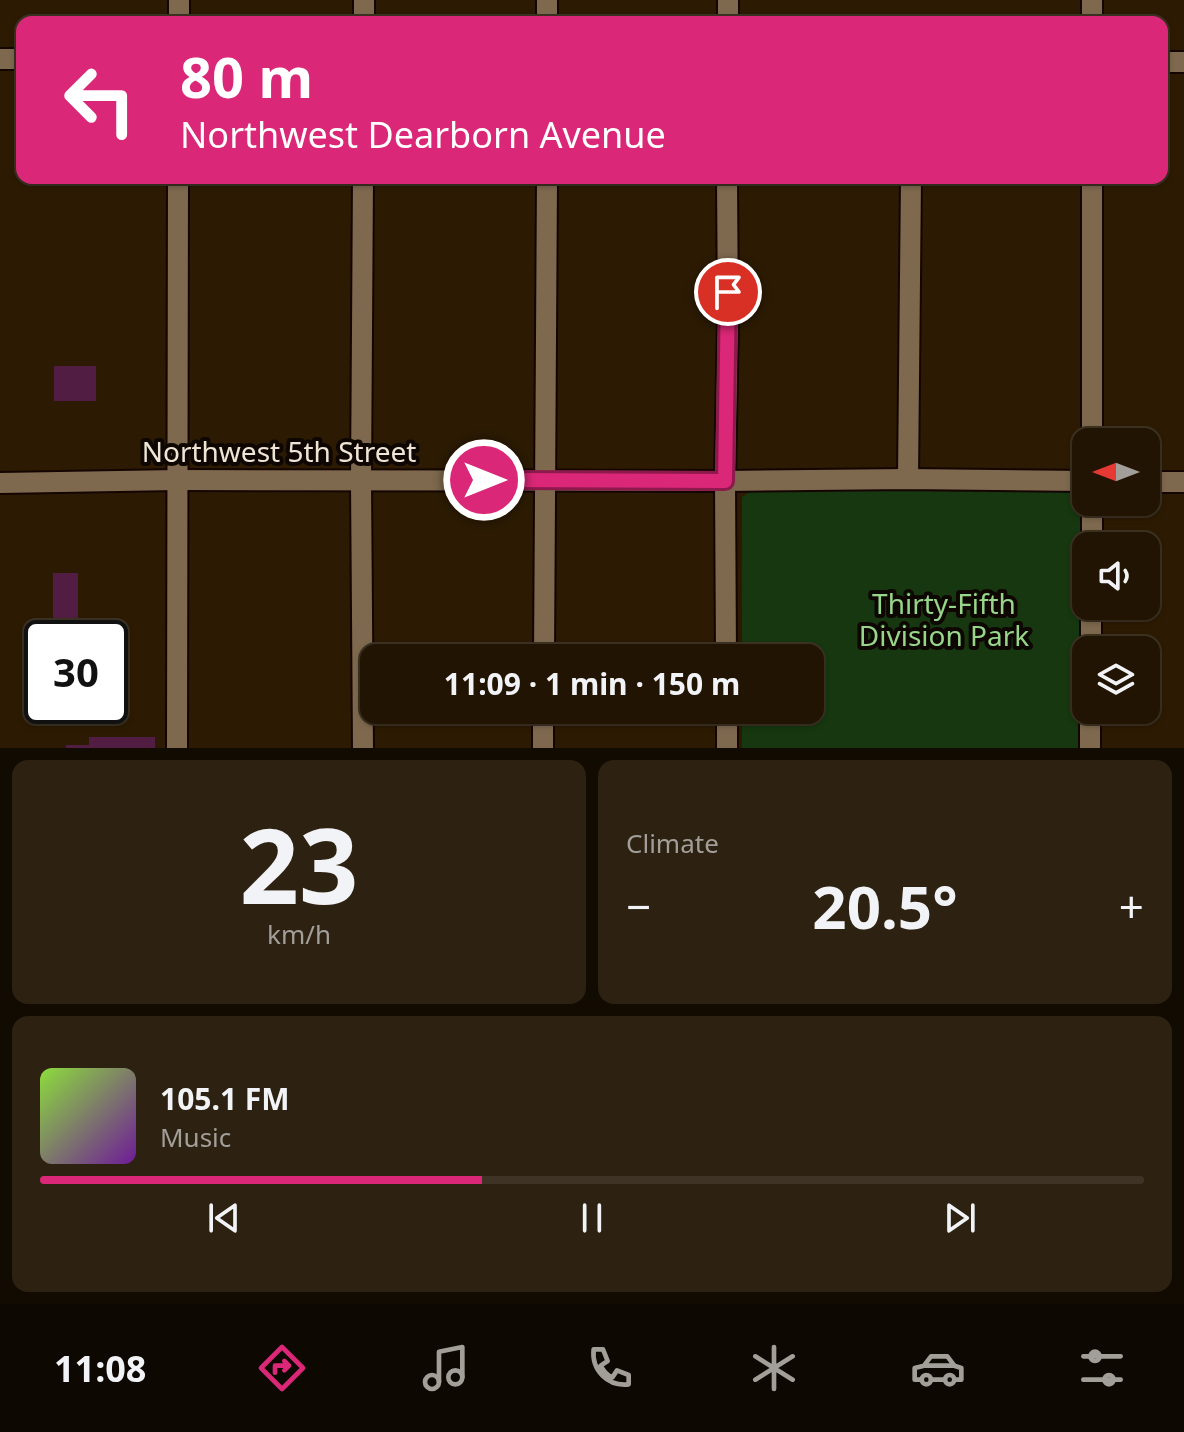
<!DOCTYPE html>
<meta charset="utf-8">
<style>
:root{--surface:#211402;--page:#2d2111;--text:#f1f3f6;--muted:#a29e99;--line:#3e3324;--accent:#db2777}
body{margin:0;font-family:"Noto Sans",sans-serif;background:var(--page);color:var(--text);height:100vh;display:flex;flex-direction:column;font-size:30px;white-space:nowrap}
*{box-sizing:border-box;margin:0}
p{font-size:26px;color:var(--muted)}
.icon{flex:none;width:44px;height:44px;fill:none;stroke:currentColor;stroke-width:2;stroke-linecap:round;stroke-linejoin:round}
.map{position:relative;height:748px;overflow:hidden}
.side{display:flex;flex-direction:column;gap:12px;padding:12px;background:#120b01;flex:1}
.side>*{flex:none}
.hud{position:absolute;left:16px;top:16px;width:1152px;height:168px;border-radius:16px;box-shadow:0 2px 6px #0004,0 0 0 2px var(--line);background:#db2777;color:#fff;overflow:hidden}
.needle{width:52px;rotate:270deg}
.controls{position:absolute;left:1072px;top:428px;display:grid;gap:16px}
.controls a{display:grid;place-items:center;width:88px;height:88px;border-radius:16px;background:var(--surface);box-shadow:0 2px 6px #0004,0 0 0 2px var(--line);font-size:40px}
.speed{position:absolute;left:24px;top:620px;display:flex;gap:16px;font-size:40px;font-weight:700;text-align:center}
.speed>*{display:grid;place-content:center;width:104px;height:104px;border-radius:50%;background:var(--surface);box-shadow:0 2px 6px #0004,0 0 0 2px var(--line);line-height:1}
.speed .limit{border:4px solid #111;border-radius:12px;background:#fff;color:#111}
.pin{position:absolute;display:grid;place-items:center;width:68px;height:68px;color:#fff;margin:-34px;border:4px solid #fff;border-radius:50%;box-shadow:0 2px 8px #0007}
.me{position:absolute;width:88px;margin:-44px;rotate:90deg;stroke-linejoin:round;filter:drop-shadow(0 0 6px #0008)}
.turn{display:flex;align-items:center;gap:28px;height:168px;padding:0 32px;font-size:36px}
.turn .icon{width:104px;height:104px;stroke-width:2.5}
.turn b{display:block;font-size:56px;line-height:68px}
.big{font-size:60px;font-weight:700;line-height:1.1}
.side .widget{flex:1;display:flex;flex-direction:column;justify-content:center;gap:12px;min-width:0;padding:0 28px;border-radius:16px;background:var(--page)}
.side .dial{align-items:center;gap:0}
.dial b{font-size:104px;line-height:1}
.song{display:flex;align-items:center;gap:24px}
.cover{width:96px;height:96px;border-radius:12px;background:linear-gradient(135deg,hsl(90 70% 55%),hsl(280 70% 35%))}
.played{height:8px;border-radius:4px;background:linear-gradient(90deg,var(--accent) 40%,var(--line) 40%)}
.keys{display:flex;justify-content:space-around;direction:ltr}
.heat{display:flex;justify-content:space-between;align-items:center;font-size:44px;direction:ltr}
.side .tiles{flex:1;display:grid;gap:12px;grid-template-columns:1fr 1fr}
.widget:last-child{grid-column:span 2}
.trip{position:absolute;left:360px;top:644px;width:464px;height:80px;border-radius:16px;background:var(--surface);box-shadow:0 2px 6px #0004,0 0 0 2px var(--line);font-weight:700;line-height:80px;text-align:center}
.dock{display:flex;height:128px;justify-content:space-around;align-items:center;background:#0d0801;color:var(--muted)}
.dock .icon{width:56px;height:56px}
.dock .selected{color:var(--accent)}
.dock b{font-size:36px;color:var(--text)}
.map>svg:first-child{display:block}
</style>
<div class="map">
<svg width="1184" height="748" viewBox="0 0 1184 748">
<rect width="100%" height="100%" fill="#2c1b02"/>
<!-- green -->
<polygon fill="#16370f" points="753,490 1071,492 1078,498 1080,505 1080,748 742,748 742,710 810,710 810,658 742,658 742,497"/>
<!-- building -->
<g fill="#521d42">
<rect x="54" y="366" width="42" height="35"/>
<rect x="53" y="573" width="25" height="57"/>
<rect x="57" y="706" width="21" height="20"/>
<polygon points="89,737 155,737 155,748 66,748 66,745 89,745"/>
</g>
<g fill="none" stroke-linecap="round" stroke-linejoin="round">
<defs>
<g id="minor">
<polyline points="179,0 179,22"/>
<polyline points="364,0 364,22"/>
<polyline points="547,0 547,22"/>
<polyline points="1092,0 1092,22"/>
<polyline points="728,22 728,0"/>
<polyline points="0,59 22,59"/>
<polyline points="1162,62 1184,62"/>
<polyline points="1092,442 1092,178"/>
<polyline points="908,479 911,178"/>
<polyline points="1146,482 1184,482"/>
<polyline points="0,483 177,480 725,481 908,479 1086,481"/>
<polyline points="1092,546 1092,502"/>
<polyline points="1091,650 1091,606"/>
<polyline points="544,658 547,178"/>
<polyline points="726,658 725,481 728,320 727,178"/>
<polyline points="727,710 727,748"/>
<polyline points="177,748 178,178"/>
<polyline points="363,748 361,480 363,178"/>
<polyline points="543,748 543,710"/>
<polyline points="1090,748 1090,710"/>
</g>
</defs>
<!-- minor casing -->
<use href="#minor" stroke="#140500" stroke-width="24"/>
<!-- minor -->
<use href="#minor" stroke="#7e694e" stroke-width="20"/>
</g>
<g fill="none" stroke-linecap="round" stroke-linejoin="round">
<defs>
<polyline id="route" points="484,480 725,481 728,292"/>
</defs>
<!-- route casing -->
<use href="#route" stroke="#8e194d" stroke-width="20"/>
<!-- route -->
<use href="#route" stroke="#db2777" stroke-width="14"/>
</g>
<g text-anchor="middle" stroke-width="8" stroke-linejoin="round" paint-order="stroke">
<!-- street labels -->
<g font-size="28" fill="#efe4d5" stroke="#0e0701">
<text x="279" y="462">Northwest 5th Street</text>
</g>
<!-- park labels -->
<g font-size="28" fill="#97d68a" stroke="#0e0701">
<text x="944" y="614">Thirty-Fifth<tspan x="944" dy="32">Division Park</tspan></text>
</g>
</g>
</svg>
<div class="controls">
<a><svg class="needle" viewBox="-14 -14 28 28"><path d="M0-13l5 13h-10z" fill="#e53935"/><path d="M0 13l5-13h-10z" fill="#a29e99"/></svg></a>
<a><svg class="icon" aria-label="sound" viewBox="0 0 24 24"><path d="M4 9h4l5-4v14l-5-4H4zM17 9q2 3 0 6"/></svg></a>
<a><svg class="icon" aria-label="layers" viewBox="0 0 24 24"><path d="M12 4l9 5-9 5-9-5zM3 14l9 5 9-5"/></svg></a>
</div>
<div class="speed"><div class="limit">30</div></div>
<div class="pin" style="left:728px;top:292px;background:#d93025"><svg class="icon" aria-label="arrive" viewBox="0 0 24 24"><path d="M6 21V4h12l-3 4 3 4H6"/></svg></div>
<svg class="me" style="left:484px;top:480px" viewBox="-20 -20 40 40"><circle r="17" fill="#db2777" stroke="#fff" stroke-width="3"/><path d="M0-11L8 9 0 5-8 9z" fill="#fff"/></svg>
<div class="trip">11:09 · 1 min · 150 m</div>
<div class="hud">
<div class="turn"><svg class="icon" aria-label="left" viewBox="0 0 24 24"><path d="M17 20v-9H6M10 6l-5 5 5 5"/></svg><div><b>80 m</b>Northwest Dearborn Avenue</div></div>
</div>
</div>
<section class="side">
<div class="tiles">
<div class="widget dial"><b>23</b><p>km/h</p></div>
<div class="widget"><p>Climate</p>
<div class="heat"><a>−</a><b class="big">20.5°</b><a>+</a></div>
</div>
<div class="widget">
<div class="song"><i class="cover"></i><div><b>105.1 FM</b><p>Music</p></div></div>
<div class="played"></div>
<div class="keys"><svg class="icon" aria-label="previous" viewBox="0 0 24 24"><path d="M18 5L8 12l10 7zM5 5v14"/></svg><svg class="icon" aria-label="pause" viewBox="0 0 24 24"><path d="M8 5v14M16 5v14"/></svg><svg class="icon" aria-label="next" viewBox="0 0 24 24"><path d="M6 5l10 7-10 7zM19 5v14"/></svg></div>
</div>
</div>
</section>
<nav class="dock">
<b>11:08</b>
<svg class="icon selected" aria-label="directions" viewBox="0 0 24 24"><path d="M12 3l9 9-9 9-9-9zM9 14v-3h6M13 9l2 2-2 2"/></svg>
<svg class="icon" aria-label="music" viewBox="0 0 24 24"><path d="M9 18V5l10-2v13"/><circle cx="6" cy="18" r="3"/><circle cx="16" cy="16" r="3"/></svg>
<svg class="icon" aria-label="phone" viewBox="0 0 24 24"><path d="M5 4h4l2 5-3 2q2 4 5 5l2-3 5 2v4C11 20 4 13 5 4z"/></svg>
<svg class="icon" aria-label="climate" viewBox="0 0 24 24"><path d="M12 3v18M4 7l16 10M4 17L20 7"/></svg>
<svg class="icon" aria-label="car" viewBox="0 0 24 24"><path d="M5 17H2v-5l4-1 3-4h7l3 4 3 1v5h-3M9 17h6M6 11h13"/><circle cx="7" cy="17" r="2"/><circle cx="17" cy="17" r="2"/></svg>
<svg class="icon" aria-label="filters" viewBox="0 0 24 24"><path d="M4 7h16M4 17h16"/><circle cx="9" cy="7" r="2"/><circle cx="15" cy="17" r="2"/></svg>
</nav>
